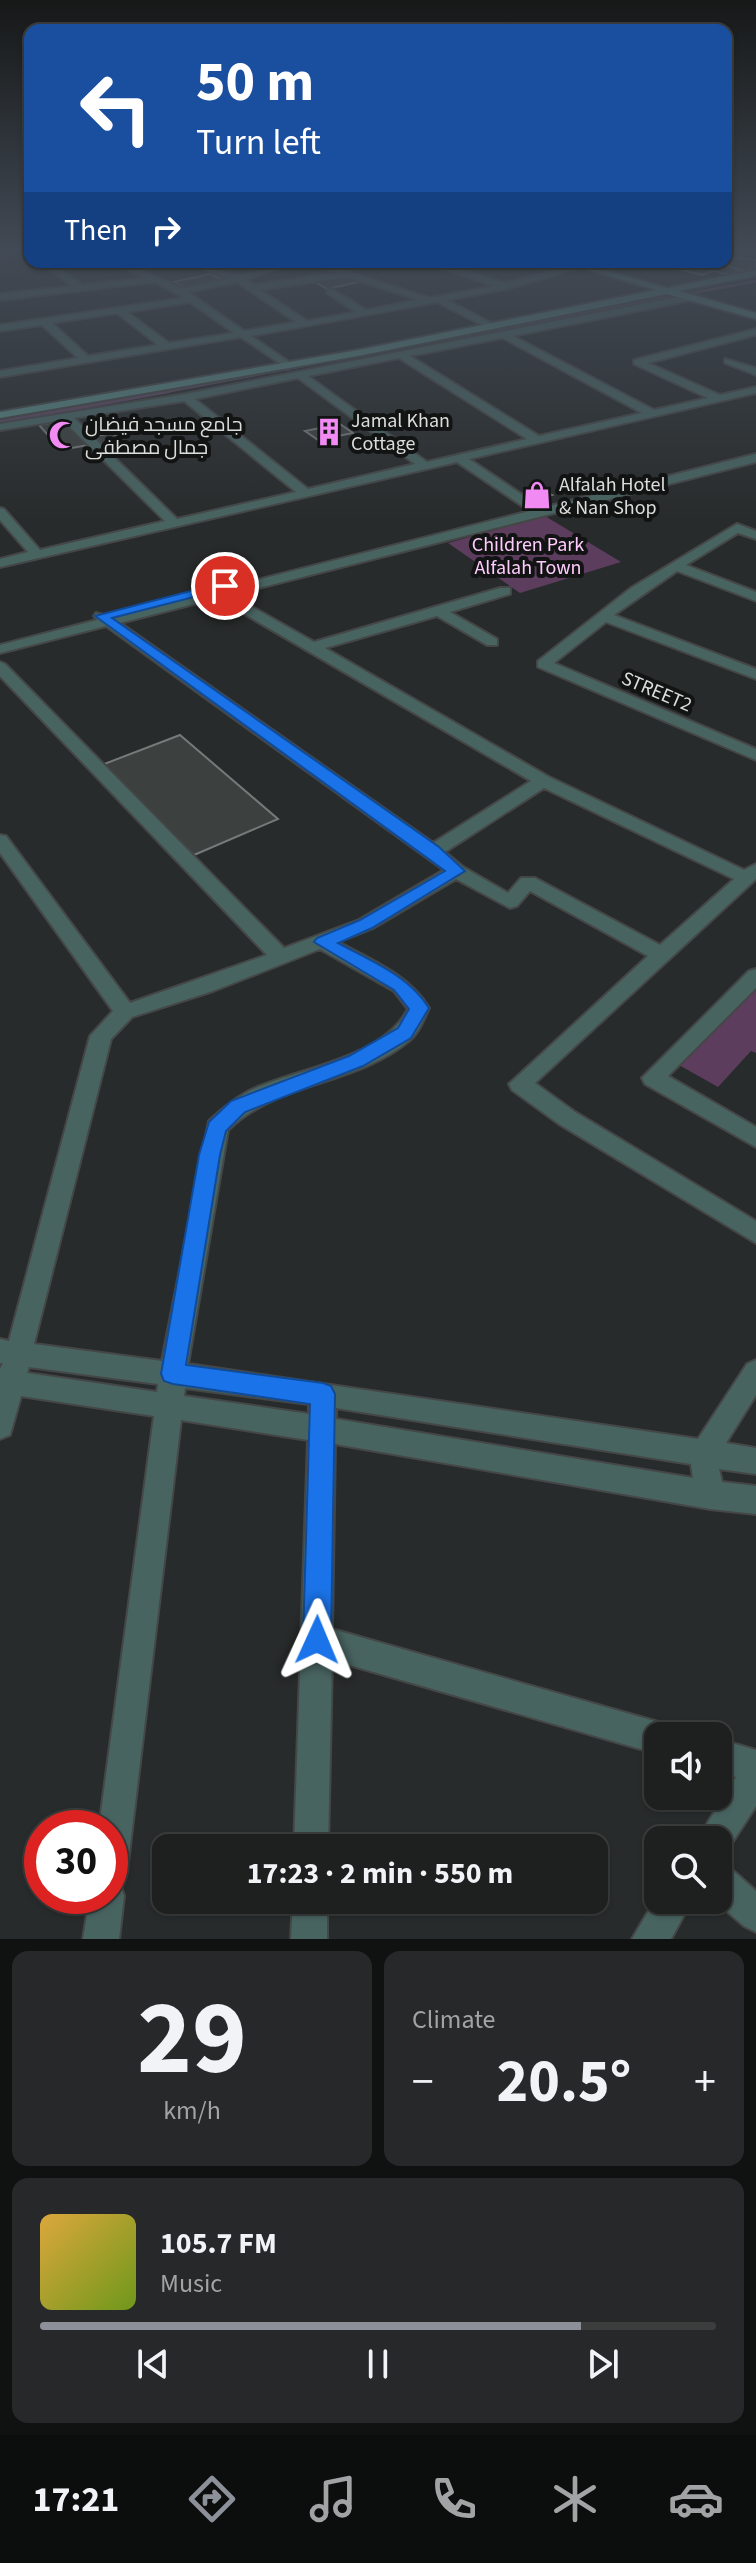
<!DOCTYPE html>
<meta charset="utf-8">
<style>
:root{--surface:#1e2020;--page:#262829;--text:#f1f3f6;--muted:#a1a3a5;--line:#3c3e3e;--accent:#8c9099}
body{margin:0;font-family:"Source Sans 3",Cairo,sans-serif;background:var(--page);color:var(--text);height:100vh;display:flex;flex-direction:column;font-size:30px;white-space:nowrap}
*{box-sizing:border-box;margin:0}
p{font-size:26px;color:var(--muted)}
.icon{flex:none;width:44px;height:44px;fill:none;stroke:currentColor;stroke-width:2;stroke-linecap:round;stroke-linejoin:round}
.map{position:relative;height:1939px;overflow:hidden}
.details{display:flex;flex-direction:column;gap:12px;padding:12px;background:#101212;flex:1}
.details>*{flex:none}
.top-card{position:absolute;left:24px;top:24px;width:708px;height:244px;border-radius:16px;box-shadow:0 2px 6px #0004,0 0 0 2px var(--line);background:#1a4fa0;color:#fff;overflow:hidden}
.fabs{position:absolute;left:644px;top:1722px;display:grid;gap:16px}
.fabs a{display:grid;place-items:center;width:88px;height:88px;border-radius:16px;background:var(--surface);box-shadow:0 2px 6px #0004,0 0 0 2px var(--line);font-size:40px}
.speed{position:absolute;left:24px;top:1810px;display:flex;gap:16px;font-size:40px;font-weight:700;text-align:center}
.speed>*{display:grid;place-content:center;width:104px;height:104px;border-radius:50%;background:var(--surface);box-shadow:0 2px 6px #0004,0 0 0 2px var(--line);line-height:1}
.speed .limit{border:12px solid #d22;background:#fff;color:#111}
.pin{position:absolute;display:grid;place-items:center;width:68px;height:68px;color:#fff;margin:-34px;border:4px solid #fff;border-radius:50%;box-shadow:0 2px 8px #0007}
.me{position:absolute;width:88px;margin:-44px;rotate:1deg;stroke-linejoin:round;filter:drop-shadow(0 0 6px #0008)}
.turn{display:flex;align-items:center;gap:28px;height:168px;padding:0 40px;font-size:36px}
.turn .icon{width:104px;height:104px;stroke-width:2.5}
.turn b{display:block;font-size:56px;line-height:68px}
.then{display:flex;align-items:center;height:76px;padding:0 40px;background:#0003;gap:16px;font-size:30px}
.big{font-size:60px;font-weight:700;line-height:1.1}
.details .widget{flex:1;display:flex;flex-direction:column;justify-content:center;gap:12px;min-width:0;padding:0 28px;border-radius:16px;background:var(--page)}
.details .dial{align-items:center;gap:0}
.dial b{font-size:104px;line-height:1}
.song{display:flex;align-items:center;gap:24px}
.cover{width:96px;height:96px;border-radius:12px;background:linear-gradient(135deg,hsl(40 70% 55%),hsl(80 70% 35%))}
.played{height:8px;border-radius:4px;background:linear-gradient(90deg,var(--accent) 80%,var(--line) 80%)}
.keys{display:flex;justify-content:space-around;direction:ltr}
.heat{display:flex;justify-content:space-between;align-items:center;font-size:44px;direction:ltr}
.details .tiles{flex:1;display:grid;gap:12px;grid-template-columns:1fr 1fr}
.widget:last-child{grid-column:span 2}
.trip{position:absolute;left:152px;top:1834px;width:456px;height:80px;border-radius:16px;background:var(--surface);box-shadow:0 2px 6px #0004,0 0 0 2px var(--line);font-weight:700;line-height:80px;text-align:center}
.tabs{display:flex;height:128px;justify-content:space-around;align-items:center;background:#0c0d0d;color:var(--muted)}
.tabs .icon{width:56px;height:56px}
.tabs .selected{color:var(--accent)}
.tabs b{font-size:36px;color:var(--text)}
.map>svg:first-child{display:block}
</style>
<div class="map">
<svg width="756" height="1939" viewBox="0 0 756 1939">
<rect width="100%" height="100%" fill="#282b2b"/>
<!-- green -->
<g fill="#5d3d5d">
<polygon points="545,516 621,562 520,593 448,543"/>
<polygon points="756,985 756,1053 751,1051 718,1087 679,1065"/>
</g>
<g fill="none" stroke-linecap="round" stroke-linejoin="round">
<!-- stream-far1 -->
<polyline stroke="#5e4860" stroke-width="3" points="158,393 756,281"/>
<!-- stream -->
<polyline stroke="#5e4860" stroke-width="4" points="0,422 169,391"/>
</g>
<!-- building -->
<g fill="#3c403f" stroke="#757979" stroke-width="2">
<polygon points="726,257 756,260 756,268 744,271 714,262 726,262"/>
<polygon points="682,263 714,271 702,275 668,267"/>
<polygon points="720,264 744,271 728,275 705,268"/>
<polygon points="210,274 224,280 187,288 173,282"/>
<polygon points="346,276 362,281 327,289 313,281"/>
<polygon points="65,420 88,445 61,450 39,425"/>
<polygon points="340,424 353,433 318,440 305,431"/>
<polygon points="113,433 120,441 102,445 95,436"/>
<polygon points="541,489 552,495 532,501 522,494"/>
<polygon points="180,735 278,819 194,855 99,766"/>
</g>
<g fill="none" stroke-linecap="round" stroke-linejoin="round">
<defs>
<g id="street">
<polygon points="24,250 23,252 0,257 0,251"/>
<path d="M39,262H49L82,285L145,278L111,262H123L182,288L229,279L187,262C205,262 219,273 237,275C254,277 280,262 300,262L246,279L254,285L337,273L306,262H319L429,298L494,286L423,262H436L505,283L581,263L585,266L506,289L447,300L495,325L492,330L437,302L251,336L292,364L293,366L288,369L241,337L0,377V371L78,358L42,325L0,331V325L184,298L155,282L0,300V294L72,286ZM347,277L419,300L366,310L330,288L327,293L356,312L307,321L260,290ZM237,282L296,322L244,331L188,292ZM190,302L234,333L169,343L127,312ZM117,313L158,345L88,356L52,323Z"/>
<polygon points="605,262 618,262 592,272 588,269"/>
<path d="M694,294L697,299L513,336L654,410L708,398L634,364V360L756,329V335L648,363L720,395L756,387V393L469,459L542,508L756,454V462L231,595L314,642L500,588H510V594L450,612L497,639V645H487L437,616L325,648L549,777L744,870L756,864V879L535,1083L575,1112L756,1221V1243L559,1124L512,1090L509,1084L648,956L530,891L517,906L510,908L456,879L373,928L338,942C371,960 409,975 429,1008C424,1019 419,1032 410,1040C357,1085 278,1081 228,1130L188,1364L698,1439L747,1364L756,1360V1395L726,1443L756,1448V1474L719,1469L722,1482L756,1486V1514L710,1509L335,1444L332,1629L658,1722L669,1727L673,1736H658V1754L332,1660L328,1848H294L308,1440L181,1420L127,1871L120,1884L124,1896L119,1939H83L90,1896H110V1828H99L154,1416L21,1396L10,1435L0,1439V1369L3,1363H0V1339L9,1341L90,1036L113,1011L0,853V835L6,836L130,1003L267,955L0,676V662L5,664L284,948L359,920L444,870L106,626L0,653V645L97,620L94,616L96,613L111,617L530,511L457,462L0,567V559L28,552L0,520V508L4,509L40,550L165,521L63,420L0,430V424L186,394ZM502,338H503L642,413L539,436L410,356ZM399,358L527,439L427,462L308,376ZM298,378L415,464L308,489L195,399ZM184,401L296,492L177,519L74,418ZM217,598L531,781L433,843L120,623ZM544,788L734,879L660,945L535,878H521L508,893L463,867L445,852ZM320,949L394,991L408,1009C383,1059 297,1068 249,1091C234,1099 222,1109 209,1121L162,1361L34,1344L111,1039L132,1017L213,991ZM29,1367L158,1384L157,1392L27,1373ZM185,1388L309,1404V1414L184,1396ZM336,1408L691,1464L693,1478L336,1419Z"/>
<polygon points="725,359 756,368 756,375 725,363"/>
<polygon points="737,524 756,531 756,539 738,533 686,565 756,592 756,601 677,571 614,615 756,669 756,679 606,622 554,663 756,749 756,760 538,667 538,661 631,588"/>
<polygon points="756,969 756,988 668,1076 756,1127 756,1147 645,1084 642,1078 749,971"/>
<polygon points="718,1739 756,1750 756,1806 726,1852 718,1855 718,1840 697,1840 736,1777 718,1771"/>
<polygon points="718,1863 730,1868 756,1891 756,1932 744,1926 714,1900 718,1900"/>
<polygon points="658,1895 658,1900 692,1900 671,1939 632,1939"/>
<polygon points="293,1900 327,1900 327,1939 291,1939"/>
</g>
<polygon id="secondary" points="561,262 575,262 667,288 756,270 756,276 679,291 756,313 756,319 667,294 358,356 0,418 0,412 358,350 656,290"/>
</defs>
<!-- street casing -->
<use href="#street" stroke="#454747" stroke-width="4"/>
<!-- secondary casing -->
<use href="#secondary" stroke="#454747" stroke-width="4"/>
<!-- street -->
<use href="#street" fill="#486461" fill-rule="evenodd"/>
<!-- secondary -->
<use href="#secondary" fill="#56847f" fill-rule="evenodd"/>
</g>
<!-- sky -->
<linearGradient id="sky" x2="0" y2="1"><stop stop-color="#161818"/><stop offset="0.48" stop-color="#424a55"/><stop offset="1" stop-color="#424a55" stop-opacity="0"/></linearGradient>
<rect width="756" height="522" fill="url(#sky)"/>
<!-- route -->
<path fill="#1a73e8" stroke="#114b97" stroke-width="2" d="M225,582L229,583V588L112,618L439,847L465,871L372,928L338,943C371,961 408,975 429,1008L411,1038L363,1066L245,1112L226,1131L220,1155L186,1365L323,1383L331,1386L335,1394L331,1640L327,1650L317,1654L307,1650L303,1640L310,1404L173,1384L164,1381L161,1374L199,1155L209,1122L231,1101L349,1056L398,1028L409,1009L394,990L314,942L317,938L360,920L445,871L95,616Z"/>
<!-- icons -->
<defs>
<symbol id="building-bare" viewBox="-9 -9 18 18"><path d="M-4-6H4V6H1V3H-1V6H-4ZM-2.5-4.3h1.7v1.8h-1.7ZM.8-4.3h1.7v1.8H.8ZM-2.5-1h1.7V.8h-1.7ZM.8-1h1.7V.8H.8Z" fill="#f28af3" stroke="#121313" stroke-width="2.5" paint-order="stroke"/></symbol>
<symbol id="mosque-bare" viewBox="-9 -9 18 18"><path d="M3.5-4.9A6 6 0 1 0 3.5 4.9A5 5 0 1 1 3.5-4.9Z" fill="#f28af3" stroke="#121313" stroke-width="2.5" paint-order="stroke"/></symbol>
<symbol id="shop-bare" viewBox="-9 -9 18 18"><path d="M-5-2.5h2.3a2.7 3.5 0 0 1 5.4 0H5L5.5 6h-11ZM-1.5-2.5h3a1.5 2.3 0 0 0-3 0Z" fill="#f28af3" stroke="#121313" stroke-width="2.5" paint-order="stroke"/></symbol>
</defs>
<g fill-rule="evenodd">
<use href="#building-bare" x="309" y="412" width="40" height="40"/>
<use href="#mosque-bare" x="43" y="415" width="40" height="40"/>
<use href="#shop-bare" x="517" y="475" width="40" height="40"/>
</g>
<g text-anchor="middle" stroke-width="8" stroke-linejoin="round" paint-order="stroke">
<!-- far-poi labels -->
<g font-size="20" fill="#dbdddd" stroke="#121313" text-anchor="start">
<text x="351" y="427">Jamal Khan<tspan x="351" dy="23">Cottage</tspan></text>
<text x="85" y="431">جامع مسجد فیضان<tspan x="85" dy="23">جمال مصطفی</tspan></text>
<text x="559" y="491">Alfalah Hotel<tspan x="559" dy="23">&amp; Nan Shop</tspan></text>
</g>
<!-- far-park labels -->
<g font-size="20" fill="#feccfd" stroke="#121313">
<text x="528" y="551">Children Park<tspan x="528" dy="23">Alfalah Town</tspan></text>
</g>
<!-- far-street labels -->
<g font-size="20" fill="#dbdddd" stroke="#121313">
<text transform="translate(657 691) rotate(23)" y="7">STREET2</text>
</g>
</g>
</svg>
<div class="fabs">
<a><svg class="icon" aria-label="sound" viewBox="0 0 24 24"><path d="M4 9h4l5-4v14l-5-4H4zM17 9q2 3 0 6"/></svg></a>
<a><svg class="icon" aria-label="search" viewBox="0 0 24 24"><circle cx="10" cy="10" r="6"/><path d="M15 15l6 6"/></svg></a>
</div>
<div class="speed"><div class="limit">30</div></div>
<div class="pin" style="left:225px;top:586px;background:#d93025"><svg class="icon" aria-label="arrive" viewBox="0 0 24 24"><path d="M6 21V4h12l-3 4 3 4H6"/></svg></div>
<svg class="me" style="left:317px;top:1640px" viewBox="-20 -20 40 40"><path d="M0-17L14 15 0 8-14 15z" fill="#1a73e8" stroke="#fff" stroke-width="4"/></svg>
<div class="trip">17:23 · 2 min · 550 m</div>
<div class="top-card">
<div class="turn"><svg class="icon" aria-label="left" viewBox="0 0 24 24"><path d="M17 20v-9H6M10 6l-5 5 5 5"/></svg><div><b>50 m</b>Turn left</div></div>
<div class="then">Then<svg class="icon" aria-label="right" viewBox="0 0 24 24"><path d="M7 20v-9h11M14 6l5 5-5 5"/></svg></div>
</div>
</div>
<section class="details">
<div class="tiles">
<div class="widget dial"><b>29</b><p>km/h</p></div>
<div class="widget"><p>Climate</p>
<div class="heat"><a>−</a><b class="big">20.5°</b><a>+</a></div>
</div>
<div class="widget">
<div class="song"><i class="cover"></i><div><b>105.7 FM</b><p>Music</p></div></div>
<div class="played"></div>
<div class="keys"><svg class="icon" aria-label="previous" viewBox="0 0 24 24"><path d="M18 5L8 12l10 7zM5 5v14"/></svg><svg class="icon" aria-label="pause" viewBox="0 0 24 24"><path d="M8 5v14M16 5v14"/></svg><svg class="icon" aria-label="next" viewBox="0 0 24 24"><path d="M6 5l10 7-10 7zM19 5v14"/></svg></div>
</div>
</div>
</section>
<nav class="tabs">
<b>17:21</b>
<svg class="icon selected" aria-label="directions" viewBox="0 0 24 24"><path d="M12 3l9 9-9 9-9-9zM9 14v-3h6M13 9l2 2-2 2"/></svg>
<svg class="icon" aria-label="music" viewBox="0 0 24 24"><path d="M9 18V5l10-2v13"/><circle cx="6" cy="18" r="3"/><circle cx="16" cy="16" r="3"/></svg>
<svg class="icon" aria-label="phone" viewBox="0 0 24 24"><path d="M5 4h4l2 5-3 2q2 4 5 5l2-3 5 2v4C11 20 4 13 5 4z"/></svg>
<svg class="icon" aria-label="climate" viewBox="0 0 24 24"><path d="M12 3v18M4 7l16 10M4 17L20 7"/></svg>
<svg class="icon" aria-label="car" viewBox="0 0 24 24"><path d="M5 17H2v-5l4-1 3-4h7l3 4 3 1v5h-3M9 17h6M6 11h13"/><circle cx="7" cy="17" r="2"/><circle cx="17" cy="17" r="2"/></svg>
</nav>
